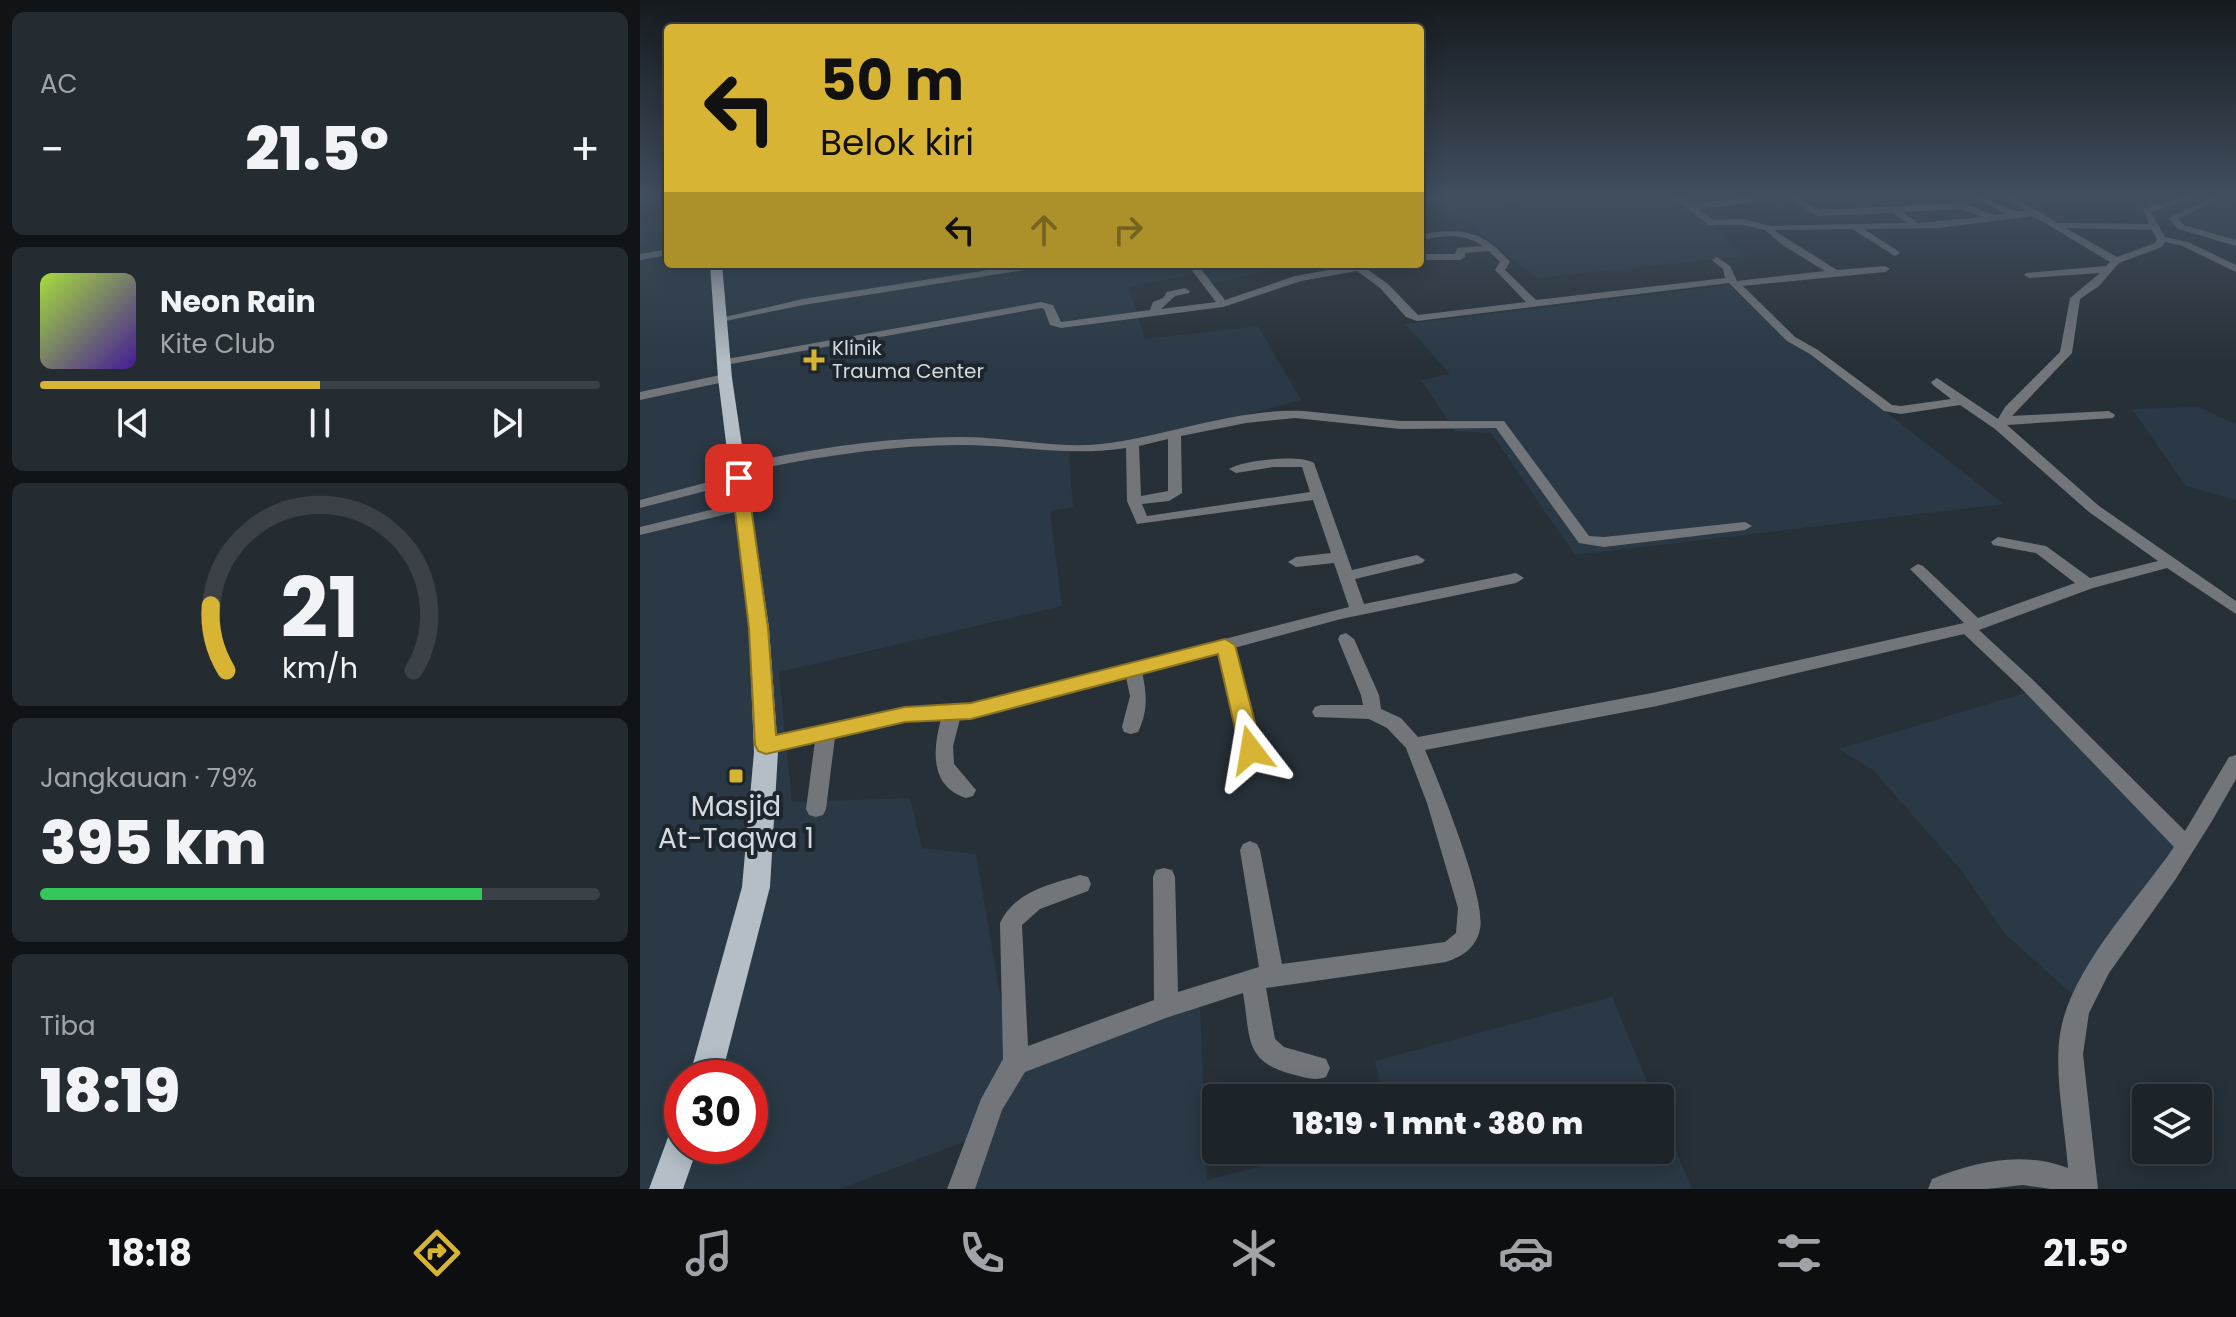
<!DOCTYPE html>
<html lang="id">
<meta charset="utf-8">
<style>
:root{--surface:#1d2429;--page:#252c31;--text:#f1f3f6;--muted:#a0a4a8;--line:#3b4146;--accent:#d8b434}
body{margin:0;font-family:Poppins,sans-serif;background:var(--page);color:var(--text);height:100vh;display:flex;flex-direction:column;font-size:30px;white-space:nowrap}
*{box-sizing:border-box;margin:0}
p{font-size:26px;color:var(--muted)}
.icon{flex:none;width:44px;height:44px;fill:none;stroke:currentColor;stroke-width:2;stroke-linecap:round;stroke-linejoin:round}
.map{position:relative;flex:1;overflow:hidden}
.details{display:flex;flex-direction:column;gap:12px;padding:12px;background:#101417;width:640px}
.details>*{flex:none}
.banner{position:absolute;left:24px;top:24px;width:760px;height:244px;border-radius:8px;box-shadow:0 4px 20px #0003,0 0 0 2px var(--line);background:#d8b434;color:#111;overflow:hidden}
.fabs{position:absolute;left:1492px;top:1084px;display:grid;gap:16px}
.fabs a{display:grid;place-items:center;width:80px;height:80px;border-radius:8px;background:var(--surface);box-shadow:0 4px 20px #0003,0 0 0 2px var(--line);font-size:40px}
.speed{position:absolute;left:24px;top:1060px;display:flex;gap:16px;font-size:40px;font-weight:700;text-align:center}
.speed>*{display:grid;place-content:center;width:104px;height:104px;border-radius:50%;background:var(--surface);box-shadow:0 4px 20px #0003,0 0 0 2px var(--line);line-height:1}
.speed .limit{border:12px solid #d22;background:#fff;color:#111}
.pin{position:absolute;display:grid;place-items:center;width:68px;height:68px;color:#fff;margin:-34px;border-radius:16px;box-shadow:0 4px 12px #0006}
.me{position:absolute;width:88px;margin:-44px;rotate:346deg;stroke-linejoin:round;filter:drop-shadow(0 0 6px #0008)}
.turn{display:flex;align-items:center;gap:28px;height:168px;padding:0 24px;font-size:36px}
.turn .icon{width:104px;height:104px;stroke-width:2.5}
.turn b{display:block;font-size:56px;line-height:68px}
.lanes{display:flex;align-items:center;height:76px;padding:0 24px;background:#0003;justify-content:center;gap:40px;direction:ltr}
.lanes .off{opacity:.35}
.big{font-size:60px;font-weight:800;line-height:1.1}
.details .tile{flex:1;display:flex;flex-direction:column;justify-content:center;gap:12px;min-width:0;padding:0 28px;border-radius:12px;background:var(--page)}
.details .dial{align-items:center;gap:0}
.dial svg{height:208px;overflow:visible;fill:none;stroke:var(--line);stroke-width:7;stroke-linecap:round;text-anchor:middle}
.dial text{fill:var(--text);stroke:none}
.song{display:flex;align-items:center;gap:24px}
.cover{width:96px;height:96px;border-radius:12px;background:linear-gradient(135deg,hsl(80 70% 55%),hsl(260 70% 35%))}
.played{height:8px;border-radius:4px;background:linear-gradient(90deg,var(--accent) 50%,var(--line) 50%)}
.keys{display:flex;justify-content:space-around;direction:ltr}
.heat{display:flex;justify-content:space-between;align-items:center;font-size:44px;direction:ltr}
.charge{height:12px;border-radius:6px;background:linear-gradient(90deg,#34c759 79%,var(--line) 0)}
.trip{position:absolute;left:562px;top:1084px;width:472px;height:80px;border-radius:8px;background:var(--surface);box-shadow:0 4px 20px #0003,0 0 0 2px var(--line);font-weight:800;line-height:80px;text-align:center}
.tabs{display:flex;height:128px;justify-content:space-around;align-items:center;background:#0c0e10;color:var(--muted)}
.tabs .icon{width:56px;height:56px}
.tabs .on{color:var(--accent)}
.tabs b{font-size:36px;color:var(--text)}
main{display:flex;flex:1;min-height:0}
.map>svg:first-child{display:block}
</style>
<main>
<section class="details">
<div class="tile"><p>AC</p>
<div class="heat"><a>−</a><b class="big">21.5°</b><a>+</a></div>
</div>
<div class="tile">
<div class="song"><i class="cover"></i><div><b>Neon Rain</b><p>Kite Club</p></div></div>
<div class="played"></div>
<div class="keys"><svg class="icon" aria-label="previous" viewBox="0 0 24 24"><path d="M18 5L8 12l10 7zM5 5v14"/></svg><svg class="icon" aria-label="pause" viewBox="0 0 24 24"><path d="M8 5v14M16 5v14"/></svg><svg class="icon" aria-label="next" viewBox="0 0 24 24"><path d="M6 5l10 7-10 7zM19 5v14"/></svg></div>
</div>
<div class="tile dial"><svg viewBox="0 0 100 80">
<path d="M14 69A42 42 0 1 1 86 69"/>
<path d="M14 69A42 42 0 0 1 8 44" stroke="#d8b434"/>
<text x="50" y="56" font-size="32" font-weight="700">21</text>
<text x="50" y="72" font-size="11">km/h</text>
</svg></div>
<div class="tile"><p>Jangkauan · 79%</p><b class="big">395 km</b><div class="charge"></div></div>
<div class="tile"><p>Tiba</p><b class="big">18:19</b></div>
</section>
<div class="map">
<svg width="1596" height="1189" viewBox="0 0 1596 1189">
<rect width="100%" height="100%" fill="#273037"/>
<!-- built -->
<g fill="#2a3945" fill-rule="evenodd">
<polygon points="780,196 847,196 867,209 935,203 925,196 1033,196 1077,228 1105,256 897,278 797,200 780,202"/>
<polygon points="1484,196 1596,196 1596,240 1493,208"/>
<path d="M28,219V264H548L553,271L586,264H633L639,268L568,285L554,274L489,287L505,339L618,326L661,400L485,447L429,452L433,507L410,511L422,606L139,672L152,802L270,798L282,848L336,854L373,1071L560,1007L567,1180L681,1150H1020V1112L1052,1189H323L336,1137L200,1189H0V224ZM42,1078H110V1146H42Z"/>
<polygon points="1089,285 1153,344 1173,355 1364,504 935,555 851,433 815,431 781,380 810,374 765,324"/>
<polygon points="1558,407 1596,424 1596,500 1546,486 1492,409"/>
<polygon points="1391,691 1550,853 1438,999 1366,935 1320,869 1233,770 1199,749"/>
<polygon points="972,997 1014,1098 743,1098 735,1061"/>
</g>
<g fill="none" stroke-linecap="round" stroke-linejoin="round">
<!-- minor -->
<g fill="#72767a" fill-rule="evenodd">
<polygon points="796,196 813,196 780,205 780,199"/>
<path d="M1031,196H1041L1052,204L1115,196L1118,202L1058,209L1074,220L1103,219L1131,226L1267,223L1253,213L1177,216L1146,196H1156L1179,210L1322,203L1355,215L1366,214L1332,196C1352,196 1367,214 1386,211L1362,196H1372L1418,223L1509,224L1503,209L1549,196H1563L1511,212L1525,237L1548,242L1596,265V272L1542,246L1525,242L1522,247L1479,263L1459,286L1440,299L1432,353L1372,416L1469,411L1475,415L1473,418L1367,425L1459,506L1596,601V614L1527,568L1453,588L1339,630L1392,679L1545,831L1589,757L1596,755V779L1572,821L1535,880L1469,973L1449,1013L1443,1054L1458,1189H1410L1383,1185L1347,1189H1288L1292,1179C1337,1161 1382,1151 1428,1168C1425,1126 1414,1075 1420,1034C1430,969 1497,901 1534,847L1380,687L1324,634L1017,706L785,750C799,782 847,900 840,929C836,948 823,956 806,962L626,988L635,1039L644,1047L686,1059L690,1068L686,1077C675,1081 667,1078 655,1075C603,1062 611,1039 603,993L526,1018L385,1072L362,1110L335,1189H307L341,1099L363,1059L360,923C375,891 409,885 440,875L448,877L451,884L448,891L400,909L382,925L388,1046L514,1000L513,877L516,870L524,868L532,870L535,877L538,992L619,967L600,850L603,844L610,841L617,844L620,850L642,964L805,942L816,933L818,908L787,803L766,748L747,728L729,719L675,717L672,712L675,707L681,705H723L721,695L698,639L700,635L706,633L714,639L739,695L741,709L761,718L778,737L1017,692L1324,623L1270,569L1278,564L1283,566L1338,618L1435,583L1396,553L1353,545L1351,542L1358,537L1406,546L1450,578L1518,561L1449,512L1355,429L1320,405L1261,414L1244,411L1170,354L1147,341L1089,283L777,321L766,317L740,288L717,271L661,281L583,307L421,328L410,325L404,309L401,308L85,365L79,362L81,360L401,302L413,305L421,322L510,310L513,302L523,298L527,292L545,288L550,291L549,293L535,296L521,309L576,302L547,264H557L585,300L655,276L711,266V264H747L727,269L748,284L778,315L886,302L857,272L855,270L860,262L849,251L825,253V257L820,260H780V254H815L817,248L843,246C822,232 803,236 780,240V234C822,228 842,229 870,262L865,270L896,300L1085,278L1083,269L1072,260L1077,257L1090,266L1097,281L1185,271L1144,246L1125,230L1103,225H1069ZM1321,209L1343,217L1278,223L1263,212ZM1393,216L1470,262L1466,266L1386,273L1384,275L1389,278L1460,273L1430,298L1420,352L1365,407L1358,419L1297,378L1291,382L1293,385L1311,399L1261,406L1252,405L1178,350L1155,337L1103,286L1245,272L1250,269L1245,266L1197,270L1135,231L1137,230L1212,229L1255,256L1260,253L1258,251L1224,229L1298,228ZM1426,228L1512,230L1517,239L1515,243L1477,257Z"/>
<polygon points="1264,196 1246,200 1242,197 1242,196"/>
<polygon points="1575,196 1586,196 1538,219 1544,225 1596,240 1596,246 1538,229 1528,218"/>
<polygon points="28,249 28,255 0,260 0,254"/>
<polygon points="386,264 409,264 404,267 163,305 81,322 76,319 163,299"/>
<polygon points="85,374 89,375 89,381 0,400 0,392"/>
<path d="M664,411L760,421H864L949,536L964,537L1105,522L1112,526L1105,530L964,547L939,543L856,428L760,429L655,418L606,423L541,436L542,493L529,501L502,504L507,516L670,492L662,467H633L596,473L589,469C603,460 660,454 674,463L712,570L777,555L785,560L782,563L715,579L724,604L876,573L884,578L876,583L701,619L594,648L620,750L618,755L611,757L604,755L602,750L578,652L502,672C507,694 508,712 498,732L491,734L484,732L482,727L490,696L486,677L348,714L320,719L313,746L314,764L336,790L333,796L326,798C289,786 293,749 301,719L265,721L195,737L186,809L183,815L176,817L169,815L166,809L175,741L126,752L119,750L117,745L119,740L126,738L265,707L320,705L348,700L709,607L694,563L656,567L648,562L656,557L691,553L673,500L497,524L487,501L486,448C430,457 377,445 322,445C246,445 171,458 98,473L91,469L93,466C167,449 246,437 322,437C368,437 415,449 461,444C529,436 595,408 664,411ZM528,439V491L501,496L499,446Z"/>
<polygon points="99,474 106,478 104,481 0,508 0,500"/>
<polygon points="103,502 110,506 108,509 0,535 0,527"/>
</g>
<!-- primary -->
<g fill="#b4bec6" fill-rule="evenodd">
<polygon points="70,264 82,264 92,378 129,628 138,752 130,887 81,1078 49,1078 102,887 114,752 109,628 78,378"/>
<polygon points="42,1127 42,1146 58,1146 43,1189 9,1189 30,1132"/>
</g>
</g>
<!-- sky -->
<linearGradient id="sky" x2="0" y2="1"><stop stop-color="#151a1e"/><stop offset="0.54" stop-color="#414e5e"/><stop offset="1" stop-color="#414e5e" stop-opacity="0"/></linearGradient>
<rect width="1596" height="363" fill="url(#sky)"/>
<!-- route -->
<polygon fill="#d8b434" stroke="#8c7522" stroke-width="2" points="99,473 107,478 128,628 136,735 265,707 331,703 585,639 595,645 622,750 618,756 611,758 603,756 600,750 578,654 331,719 265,722 126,754 118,751 115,745 109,628 91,478"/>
<!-- markers -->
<g fill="#d8b434" stroke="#1d262d" stroke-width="3">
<path d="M170 348h8v8h8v8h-8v8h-8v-8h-8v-8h8z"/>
<rect x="88" y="768" width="16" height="16" rx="4"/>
</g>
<g text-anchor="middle" stroke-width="8" stroke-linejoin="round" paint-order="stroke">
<!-- far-poi labels -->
<g font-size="20" fill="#d4dadf" stroke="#1d262d" text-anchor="start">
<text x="192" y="355">Klinik<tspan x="192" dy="23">Trauma Center</tspan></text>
</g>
<!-- near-poi labels -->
<g font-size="28" fill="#d4dadf" stroke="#1d262d">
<text x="96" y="816">Masjid<tspan x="96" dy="32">At-Taqwa 1</tspan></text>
</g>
</g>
</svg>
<div class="fabs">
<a><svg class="icon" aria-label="layers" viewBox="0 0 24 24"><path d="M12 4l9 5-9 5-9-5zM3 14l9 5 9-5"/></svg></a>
</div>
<div class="speed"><div class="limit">30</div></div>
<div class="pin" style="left:99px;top:478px;background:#d93025"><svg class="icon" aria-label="arrive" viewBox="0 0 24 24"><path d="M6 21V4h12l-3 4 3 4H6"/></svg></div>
<svg class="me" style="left:611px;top:750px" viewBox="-20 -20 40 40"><path d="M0-17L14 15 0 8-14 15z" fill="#d8b434" stroke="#fff" stroke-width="4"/></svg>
<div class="trip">18:19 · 1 mnt · 380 m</div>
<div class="banner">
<div class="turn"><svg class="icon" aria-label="left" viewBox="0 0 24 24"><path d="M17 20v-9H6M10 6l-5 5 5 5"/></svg><div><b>50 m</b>Belok kiri</div></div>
<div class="lanes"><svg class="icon" aria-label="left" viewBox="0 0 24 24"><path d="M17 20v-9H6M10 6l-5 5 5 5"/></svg><svg class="icon off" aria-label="ahead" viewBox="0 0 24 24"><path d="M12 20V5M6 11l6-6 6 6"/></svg><svg class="icon off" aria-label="right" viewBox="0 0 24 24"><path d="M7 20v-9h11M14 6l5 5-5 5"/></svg></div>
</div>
</div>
</main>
<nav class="tabs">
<b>18:18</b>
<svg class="icon on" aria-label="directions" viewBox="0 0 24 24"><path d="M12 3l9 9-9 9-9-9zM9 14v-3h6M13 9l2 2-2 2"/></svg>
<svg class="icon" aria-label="music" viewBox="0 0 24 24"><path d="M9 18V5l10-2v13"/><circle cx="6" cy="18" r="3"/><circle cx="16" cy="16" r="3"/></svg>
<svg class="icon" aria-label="phone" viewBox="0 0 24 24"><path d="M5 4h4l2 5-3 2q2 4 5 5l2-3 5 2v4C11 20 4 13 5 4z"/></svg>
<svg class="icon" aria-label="climate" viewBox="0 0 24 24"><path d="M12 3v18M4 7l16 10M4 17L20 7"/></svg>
<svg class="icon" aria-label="car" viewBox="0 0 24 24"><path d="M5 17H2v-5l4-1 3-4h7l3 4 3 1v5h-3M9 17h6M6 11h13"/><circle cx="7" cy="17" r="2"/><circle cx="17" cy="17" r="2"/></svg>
<svg class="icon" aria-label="filters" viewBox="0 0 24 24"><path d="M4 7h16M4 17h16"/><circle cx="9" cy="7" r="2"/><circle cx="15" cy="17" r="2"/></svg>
<b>21.5°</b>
</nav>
